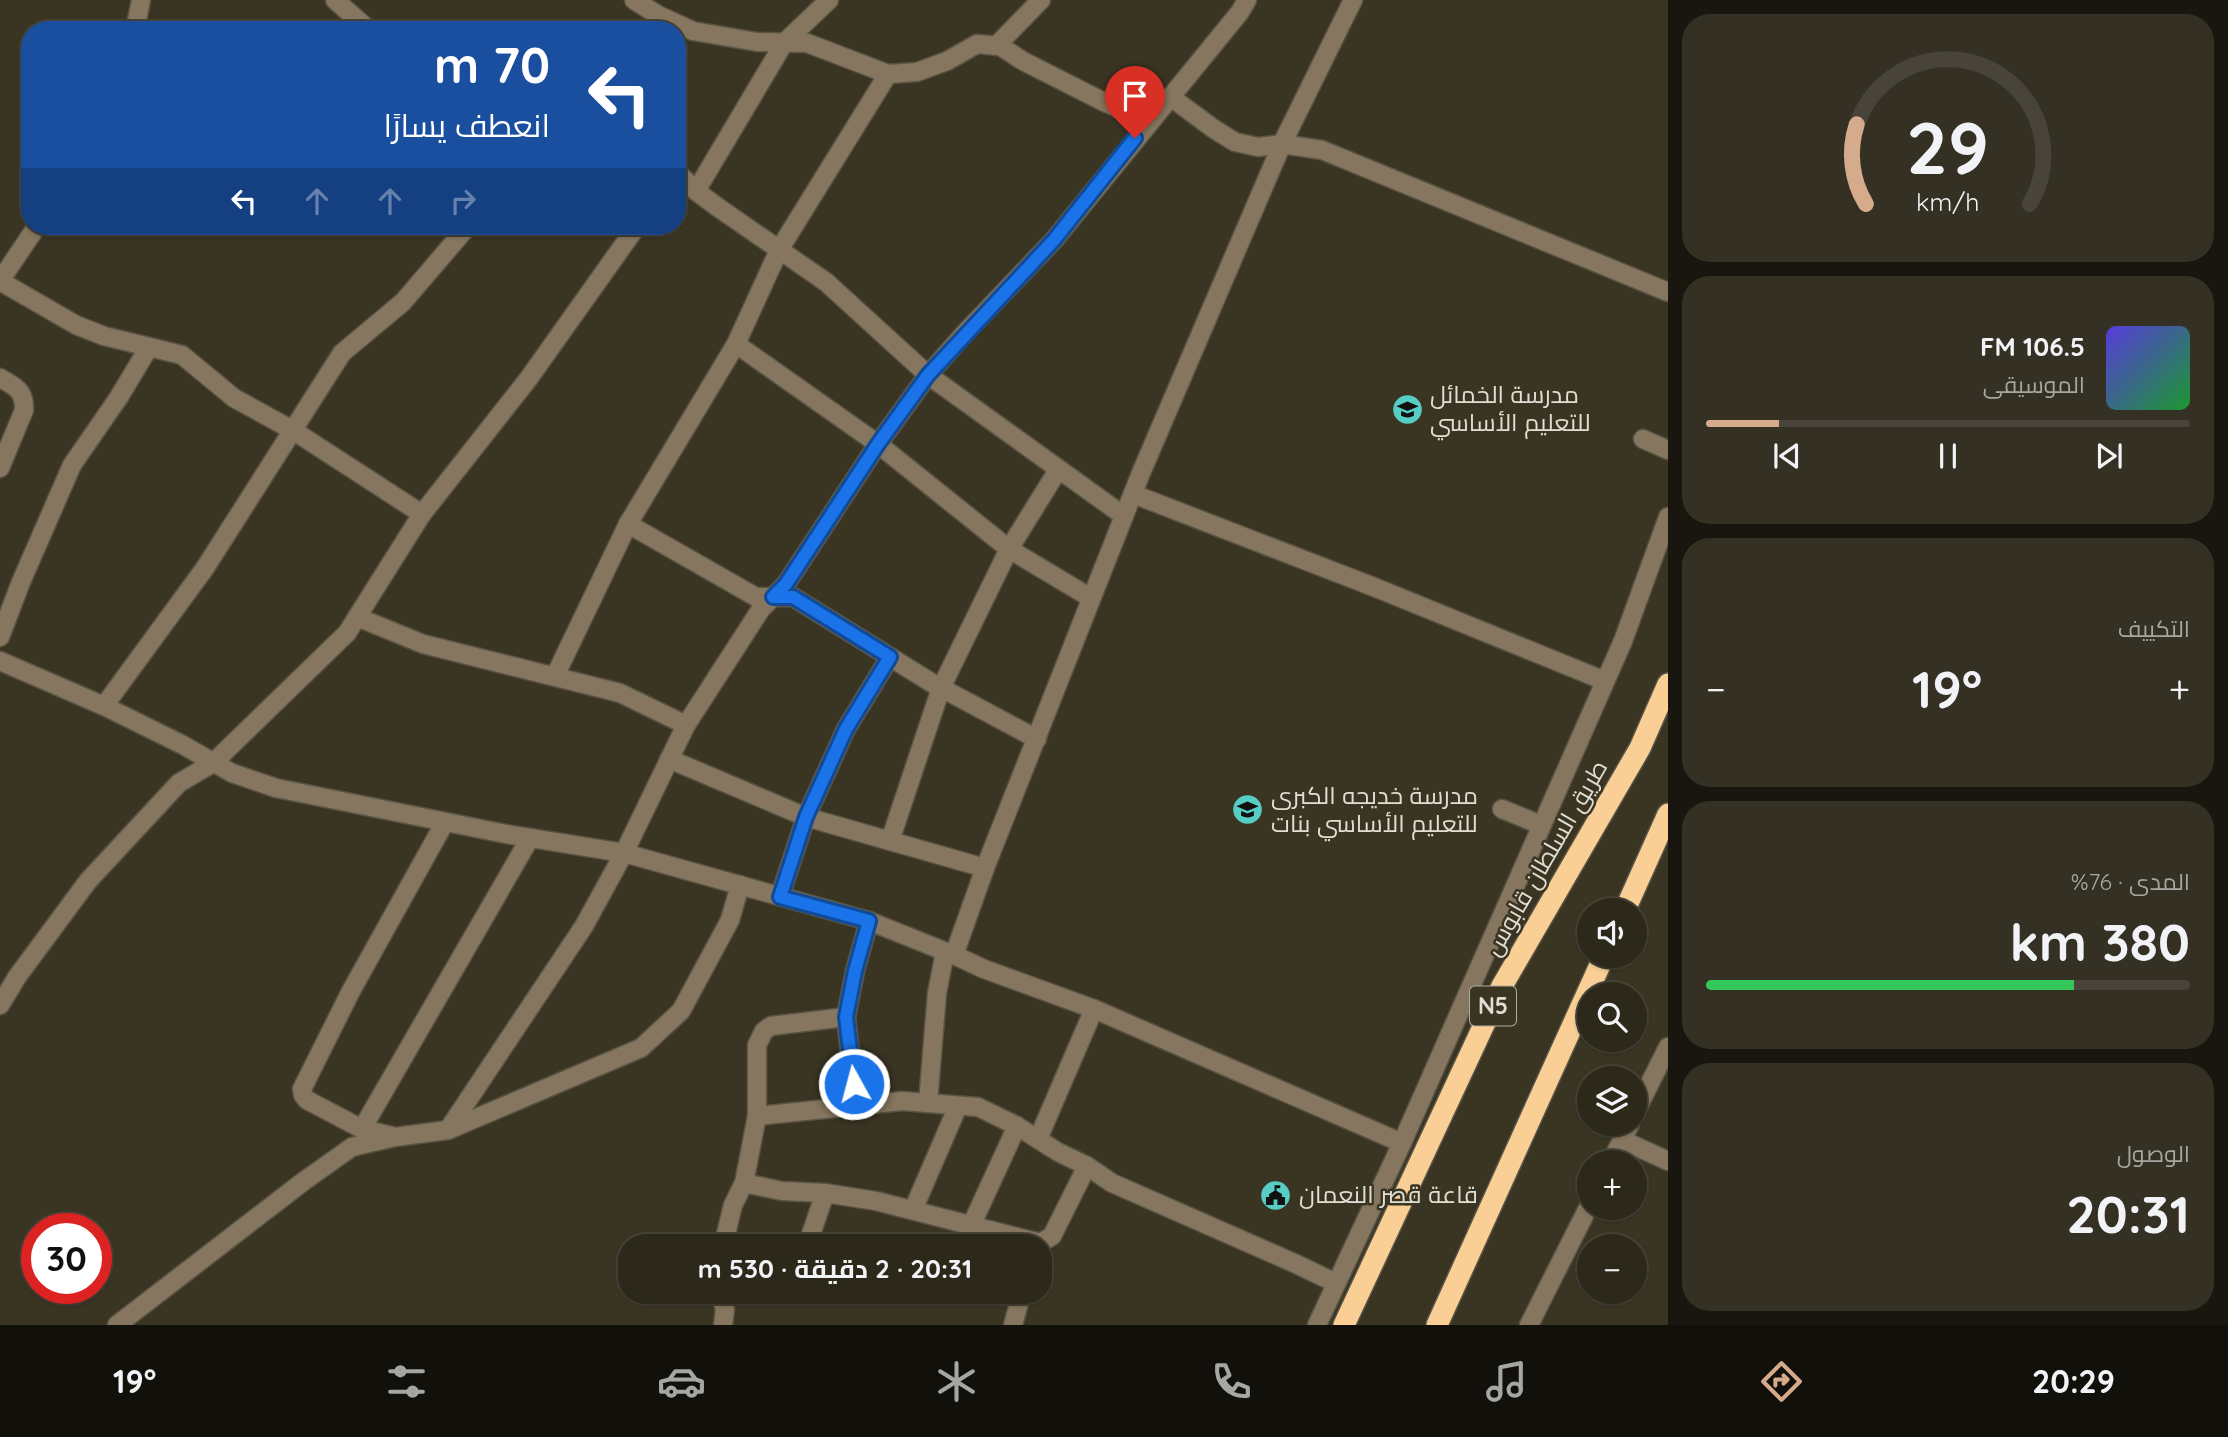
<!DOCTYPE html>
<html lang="ar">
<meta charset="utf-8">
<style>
:root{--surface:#2c281a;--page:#343023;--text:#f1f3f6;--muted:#a6a6a2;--line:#484439;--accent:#d6ab8b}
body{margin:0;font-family:Quicksand,Cairo,sans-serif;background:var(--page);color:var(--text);direction:rtl;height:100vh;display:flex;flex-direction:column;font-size:26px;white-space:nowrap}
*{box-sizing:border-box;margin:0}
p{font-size:23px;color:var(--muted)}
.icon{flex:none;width:38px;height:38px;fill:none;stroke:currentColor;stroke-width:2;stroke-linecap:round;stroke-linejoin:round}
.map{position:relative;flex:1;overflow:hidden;direction:ltr}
.panel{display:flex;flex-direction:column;gap:14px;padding:14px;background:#18160e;width:560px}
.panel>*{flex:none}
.banner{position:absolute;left:21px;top:21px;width:665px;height:214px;border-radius:28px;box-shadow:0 2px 5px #0004,0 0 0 2px var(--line);direction:rtl;background:#1a4fa0;color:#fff;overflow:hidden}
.fabs{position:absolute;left:1577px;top:898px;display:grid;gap:14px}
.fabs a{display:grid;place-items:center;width:70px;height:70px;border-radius:50%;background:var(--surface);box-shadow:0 2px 5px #0004,0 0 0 2px var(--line);font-size:35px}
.speed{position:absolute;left:21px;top:1213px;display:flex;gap:14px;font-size:35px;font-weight:700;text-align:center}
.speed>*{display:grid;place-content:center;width:91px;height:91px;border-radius:50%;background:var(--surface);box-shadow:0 2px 5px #0004,0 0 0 2px var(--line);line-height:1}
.speed .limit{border:10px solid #d22;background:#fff;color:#111}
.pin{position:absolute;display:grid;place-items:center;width:60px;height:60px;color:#fff;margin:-72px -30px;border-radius:50% 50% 50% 0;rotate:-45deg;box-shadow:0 0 7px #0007}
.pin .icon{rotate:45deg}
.me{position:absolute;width:77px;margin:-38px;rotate:353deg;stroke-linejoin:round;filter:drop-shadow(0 0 5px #0008)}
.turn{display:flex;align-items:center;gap:24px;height:147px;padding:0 21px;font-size:32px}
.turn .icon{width:91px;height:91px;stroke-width:2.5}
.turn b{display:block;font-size:49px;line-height:60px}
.lanes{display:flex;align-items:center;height:66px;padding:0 21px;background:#0003;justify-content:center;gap:35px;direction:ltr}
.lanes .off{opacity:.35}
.big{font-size:52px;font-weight:700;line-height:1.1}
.panel .card{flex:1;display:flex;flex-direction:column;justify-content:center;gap:10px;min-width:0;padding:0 24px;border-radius:28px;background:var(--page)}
.panel .dial{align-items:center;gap:0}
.dial svg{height:182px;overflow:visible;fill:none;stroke:var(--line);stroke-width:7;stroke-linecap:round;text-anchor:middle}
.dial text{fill:var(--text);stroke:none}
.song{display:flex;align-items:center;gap:21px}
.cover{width:84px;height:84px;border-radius:10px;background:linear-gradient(135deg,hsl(250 70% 55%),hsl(130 70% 35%))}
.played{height:7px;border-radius:4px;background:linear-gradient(90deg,var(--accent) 15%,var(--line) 15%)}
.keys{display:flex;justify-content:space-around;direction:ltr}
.heat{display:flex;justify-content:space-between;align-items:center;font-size:38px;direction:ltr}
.charge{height:10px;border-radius:5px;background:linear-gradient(90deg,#34c759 76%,var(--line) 0)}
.trip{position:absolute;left:618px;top:1234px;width:434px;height:70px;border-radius:28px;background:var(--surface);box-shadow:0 2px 5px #0004,0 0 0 2px var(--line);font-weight:700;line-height:70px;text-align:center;direction:rtl}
.dock{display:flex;height:112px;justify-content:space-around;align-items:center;background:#12100a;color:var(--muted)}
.dock .icon{width:49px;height:49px}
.dock .current{color:var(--accent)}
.dock b{font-size:32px;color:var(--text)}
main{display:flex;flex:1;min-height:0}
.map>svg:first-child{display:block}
</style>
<main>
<section class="panel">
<div class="card dial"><svg viewBox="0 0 100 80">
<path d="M14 69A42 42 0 1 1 86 69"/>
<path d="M14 69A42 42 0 0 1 10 34" stroke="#d6ab8b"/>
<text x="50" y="56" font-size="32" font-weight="700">29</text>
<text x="50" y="72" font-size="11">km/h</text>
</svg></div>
<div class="card">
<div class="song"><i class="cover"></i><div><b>106.5 FM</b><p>الموسيقى</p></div></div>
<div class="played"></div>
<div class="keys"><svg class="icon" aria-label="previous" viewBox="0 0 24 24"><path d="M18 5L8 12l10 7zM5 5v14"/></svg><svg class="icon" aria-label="pause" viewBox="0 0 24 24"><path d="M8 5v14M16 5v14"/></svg><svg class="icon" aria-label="next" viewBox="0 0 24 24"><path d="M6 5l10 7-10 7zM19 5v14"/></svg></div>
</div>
<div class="card"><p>التكييف</p>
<div class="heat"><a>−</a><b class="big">19°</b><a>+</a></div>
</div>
<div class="card"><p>المدى · 76%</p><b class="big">380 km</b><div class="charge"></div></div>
<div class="card"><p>الوصول</p><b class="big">20:31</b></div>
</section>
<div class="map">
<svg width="1668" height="1325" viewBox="0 0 1668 1325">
<rect width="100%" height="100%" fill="#3a3523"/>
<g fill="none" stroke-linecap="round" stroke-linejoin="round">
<defs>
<g id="minor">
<polyline points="335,0 369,30"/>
<polyline points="634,0 658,15 693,31 757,42 807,43 888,74 917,72 947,61 977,44 1000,46 1023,61 1102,101 1149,122"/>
<polyline points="135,30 141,0"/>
<polyline points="996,46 1041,0"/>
<polyline points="1172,98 1214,129 1235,142 1258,147 1282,144 1322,150 1668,292"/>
<polyline points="677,172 696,191 716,206 826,282 928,375 1124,516"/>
<polyline points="696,191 784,43 829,0"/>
<polyline points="0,281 76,325 104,336 182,355 234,398 294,431 422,514"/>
<polyline points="0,281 37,226"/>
<polyline points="736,344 878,444 1009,549 1091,598"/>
<path d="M0,378C15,386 25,391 24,410L0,468"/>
<polyline points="1643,439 1668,450"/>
<polyline points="1133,494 1374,587 1605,681"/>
<polyline points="628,524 756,597 793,597 932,683 1037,739"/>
<polyline points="357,617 423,644 620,693 686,725"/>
<polyline points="0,637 21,582 72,465 119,397 149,347"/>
<polyline points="0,661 104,706 183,745 232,773 276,788 506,834 624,853 869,921 954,955 984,969 1094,1009 1402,1143"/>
<polyline points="555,676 628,524 736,344 779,250 888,74"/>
<polyline points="104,706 205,568 342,353 403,302 468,226"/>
<polyline points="669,759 806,817 985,868"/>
<polyline points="1502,809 1541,825"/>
<polyline points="890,841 941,688 1009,549 1058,470"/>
<polyline points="780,896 806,817 846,729 890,657"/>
<polyline points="954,955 985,868 1141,473 1282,144 1353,0"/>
<polyline points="0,1005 17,977 88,881 179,783 213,763 347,633 422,514 529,378 637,226"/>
<polyline points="928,1103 937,993 945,952"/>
<polyline points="856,1106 846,1017 855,971 869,921"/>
<polyline points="1634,1115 1668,1047"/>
<polyline points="757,1116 902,1101 978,1107 1017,1126 1058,1152 1087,1166 1112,1183 1294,1263 1336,1283"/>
<polyline points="362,1129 530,838"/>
<polyline points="448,1130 584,926 624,853 686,725 761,609 786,584 878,444 928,375 965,333 1054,240 1240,12 1247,0"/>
<polyline points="392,1136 362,1129 307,1100 303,1095 302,1089 351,991 445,822"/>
<polyline points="1038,1139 1094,1009"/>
<polyline points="1622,1140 1668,1161"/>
<polyline points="1611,1162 1630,1124"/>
<polyline points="744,1183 782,1191 825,1193 876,1201 1036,1242 1042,1242 1052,1236 1087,1166"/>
<polyline points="913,1210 958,1106"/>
<polyline points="972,1224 1017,1126"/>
<polyline points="723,1246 733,1205 744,1183 757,1116 757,1045 764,1031 771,1026 846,1017"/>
<polyline points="807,1246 825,1193"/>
<polyline points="719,1292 725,1309 723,1325"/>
<polyline points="117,1325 304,1181 352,1147 395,1137 448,1130 641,1048 681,1011 730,920 740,885"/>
<polyline points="1013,1325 1022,1292"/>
<polyline points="1317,1325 1402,1143 1623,641 1668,517"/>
<polyline points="1529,1325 1589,1206"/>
</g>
<g id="highway">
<polyline points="1625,910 1668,814"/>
<polyline points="1344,1325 1502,986 1640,748 1668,684"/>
<polyline points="1437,1325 1604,956"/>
</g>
</defs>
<!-- minor casing -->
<use href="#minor" stroke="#585343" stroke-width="21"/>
<!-- highway casing -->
<use href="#highway" stroke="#585343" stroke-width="24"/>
<!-- minor -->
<use href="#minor" stroke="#87765f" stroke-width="18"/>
<!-- highway -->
<use href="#highway" stroke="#f9cf96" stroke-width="21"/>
</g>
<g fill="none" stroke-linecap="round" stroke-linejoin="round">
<defs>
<polyline id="route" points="854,1084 846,1017 855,971 869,921 780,897 806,817 846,729 890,657 793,597 773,597 786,584 878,444 928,375 1054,240 1135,138"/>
</defs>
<!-- route casing -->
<use href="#route" stroke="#114b97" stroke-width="18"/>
<!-- route -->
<use href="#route" stroke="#1a73e8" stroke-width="12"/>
</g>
<!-- icons -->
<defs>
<symbol id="school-disc" viewBox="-11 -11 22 22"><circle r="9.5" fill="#56cec3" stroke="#3a3523"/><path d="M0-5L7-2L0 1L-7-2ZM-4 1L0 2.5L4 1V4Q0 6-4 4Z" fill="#111"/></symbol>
<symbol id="civic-disc" viewBox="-11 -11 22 22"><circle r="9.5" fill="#56cec3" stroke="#3a3523"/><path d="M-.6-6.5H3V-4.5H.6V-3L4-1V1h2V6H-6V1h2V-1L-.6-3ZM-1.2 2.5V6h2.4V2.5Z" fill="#111"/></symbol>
</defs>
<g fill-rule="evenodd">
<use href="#school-disc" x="1390" y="392" width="35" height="35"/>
<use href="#school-disc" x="1230" y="792" width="35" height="35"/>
<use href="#civic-disc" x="1258" y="1178" width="35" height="35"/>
</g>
<g text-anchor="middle" stroke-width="5" stroke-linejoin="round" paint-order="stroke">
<!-- shield labels -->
<rect fill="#3a3523" stroke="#afab9e" stroke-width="2" x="1470" y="986.5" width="46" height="39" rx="5"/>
<g font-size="23" font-weight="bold" fill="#e1ded3">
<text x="1493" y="1014">N5</text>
</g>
<!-- poi labels -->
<g font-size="24" fill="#e1ded3" stroke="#3a3523" text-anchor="start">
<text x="1430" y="403">مدرسة الخمائل<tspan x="1430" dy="28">للتعليم الأساسي</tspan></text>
<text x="1271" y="804">مدرسة خديجه الكبرى<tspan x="1271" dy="28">للتعليم الأساسي بنات</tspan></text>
<text x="1299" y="1203">قاعة قصر النعمان</text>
</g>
<!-- street labels -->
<g font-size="24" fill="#e1ded3" stroke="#3a3523">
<text transform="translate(1546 858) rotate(-60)" y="8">طريق السلطان قابوس</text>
</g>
</g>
</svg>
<div class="fabs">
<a><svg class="icon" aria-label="sound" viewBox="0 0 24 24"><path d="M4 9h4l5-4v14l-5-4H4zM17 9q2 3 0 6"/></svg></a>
<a><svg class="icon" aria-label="search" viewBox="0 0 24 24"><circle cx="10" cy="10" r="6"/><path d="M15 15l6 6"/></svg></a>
<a><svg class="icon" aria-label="layers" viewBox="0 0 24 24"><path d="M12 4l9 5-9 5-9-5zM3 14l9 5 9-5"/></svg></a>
<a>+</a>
<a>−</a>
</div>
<div class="speed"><div class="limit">30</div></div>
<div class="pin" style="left:1135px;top:138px;background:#d93025"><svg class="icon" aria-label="arrive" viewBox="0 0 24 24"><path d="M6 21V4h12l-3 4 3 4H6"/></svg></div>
<svg class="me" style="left:854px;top:1084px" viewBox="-20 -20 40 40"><circle r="17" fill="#1a73e8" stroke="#fff" stroke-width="3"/><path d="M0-11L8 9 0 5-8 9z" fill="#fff"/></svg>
<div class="trip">20:31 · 2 دقيقة · 530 m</div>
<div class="banner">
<div class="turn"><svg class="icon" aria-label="left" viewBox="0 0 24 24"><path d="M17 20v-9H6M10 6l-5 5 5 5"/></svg><div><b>70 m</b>انعطف يسارًا</div></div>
<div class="lanes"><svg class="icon" aria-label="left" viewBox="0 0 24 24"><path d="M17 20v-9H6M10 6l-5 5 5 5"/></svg><svg class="icon off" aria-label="ahead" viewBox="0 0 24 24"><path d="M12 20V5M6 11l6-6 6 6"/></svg><svg class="icon off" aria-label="ahead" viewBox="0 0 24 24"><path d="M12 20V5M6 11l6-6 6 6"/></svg><svg class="icon off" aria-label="right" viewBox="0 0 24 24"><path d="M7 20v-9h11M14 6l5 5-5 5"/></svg></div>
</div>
</div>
</main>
<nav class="dock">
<b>20:29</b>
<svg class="icon current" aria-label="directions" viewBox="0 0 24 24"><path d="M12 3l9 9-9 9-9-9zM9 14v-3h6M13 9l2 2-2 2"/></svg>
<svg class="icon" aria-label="music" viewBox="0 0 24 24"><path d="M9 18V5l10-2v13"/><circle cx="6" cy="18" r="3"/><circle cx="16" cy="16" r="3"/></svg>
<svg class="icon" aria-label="phone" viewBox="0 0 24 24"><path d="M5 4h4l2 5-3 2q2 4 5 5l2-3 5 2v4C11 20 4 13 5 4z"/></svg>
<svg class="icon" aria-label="climate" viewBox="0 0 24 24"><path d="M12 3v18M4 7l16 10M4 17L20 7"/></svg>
<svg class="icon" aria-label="car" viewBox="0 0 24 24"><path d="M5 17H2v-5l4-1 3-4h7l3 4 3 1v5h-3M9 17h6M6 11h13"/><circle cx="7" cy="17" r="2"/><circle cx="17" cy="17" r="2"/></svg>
<svg class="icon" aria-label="filters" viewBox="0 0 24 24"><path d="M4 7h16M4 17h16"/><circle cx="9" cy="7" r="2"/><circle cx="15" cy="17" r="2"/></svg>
<b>19°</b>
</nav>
